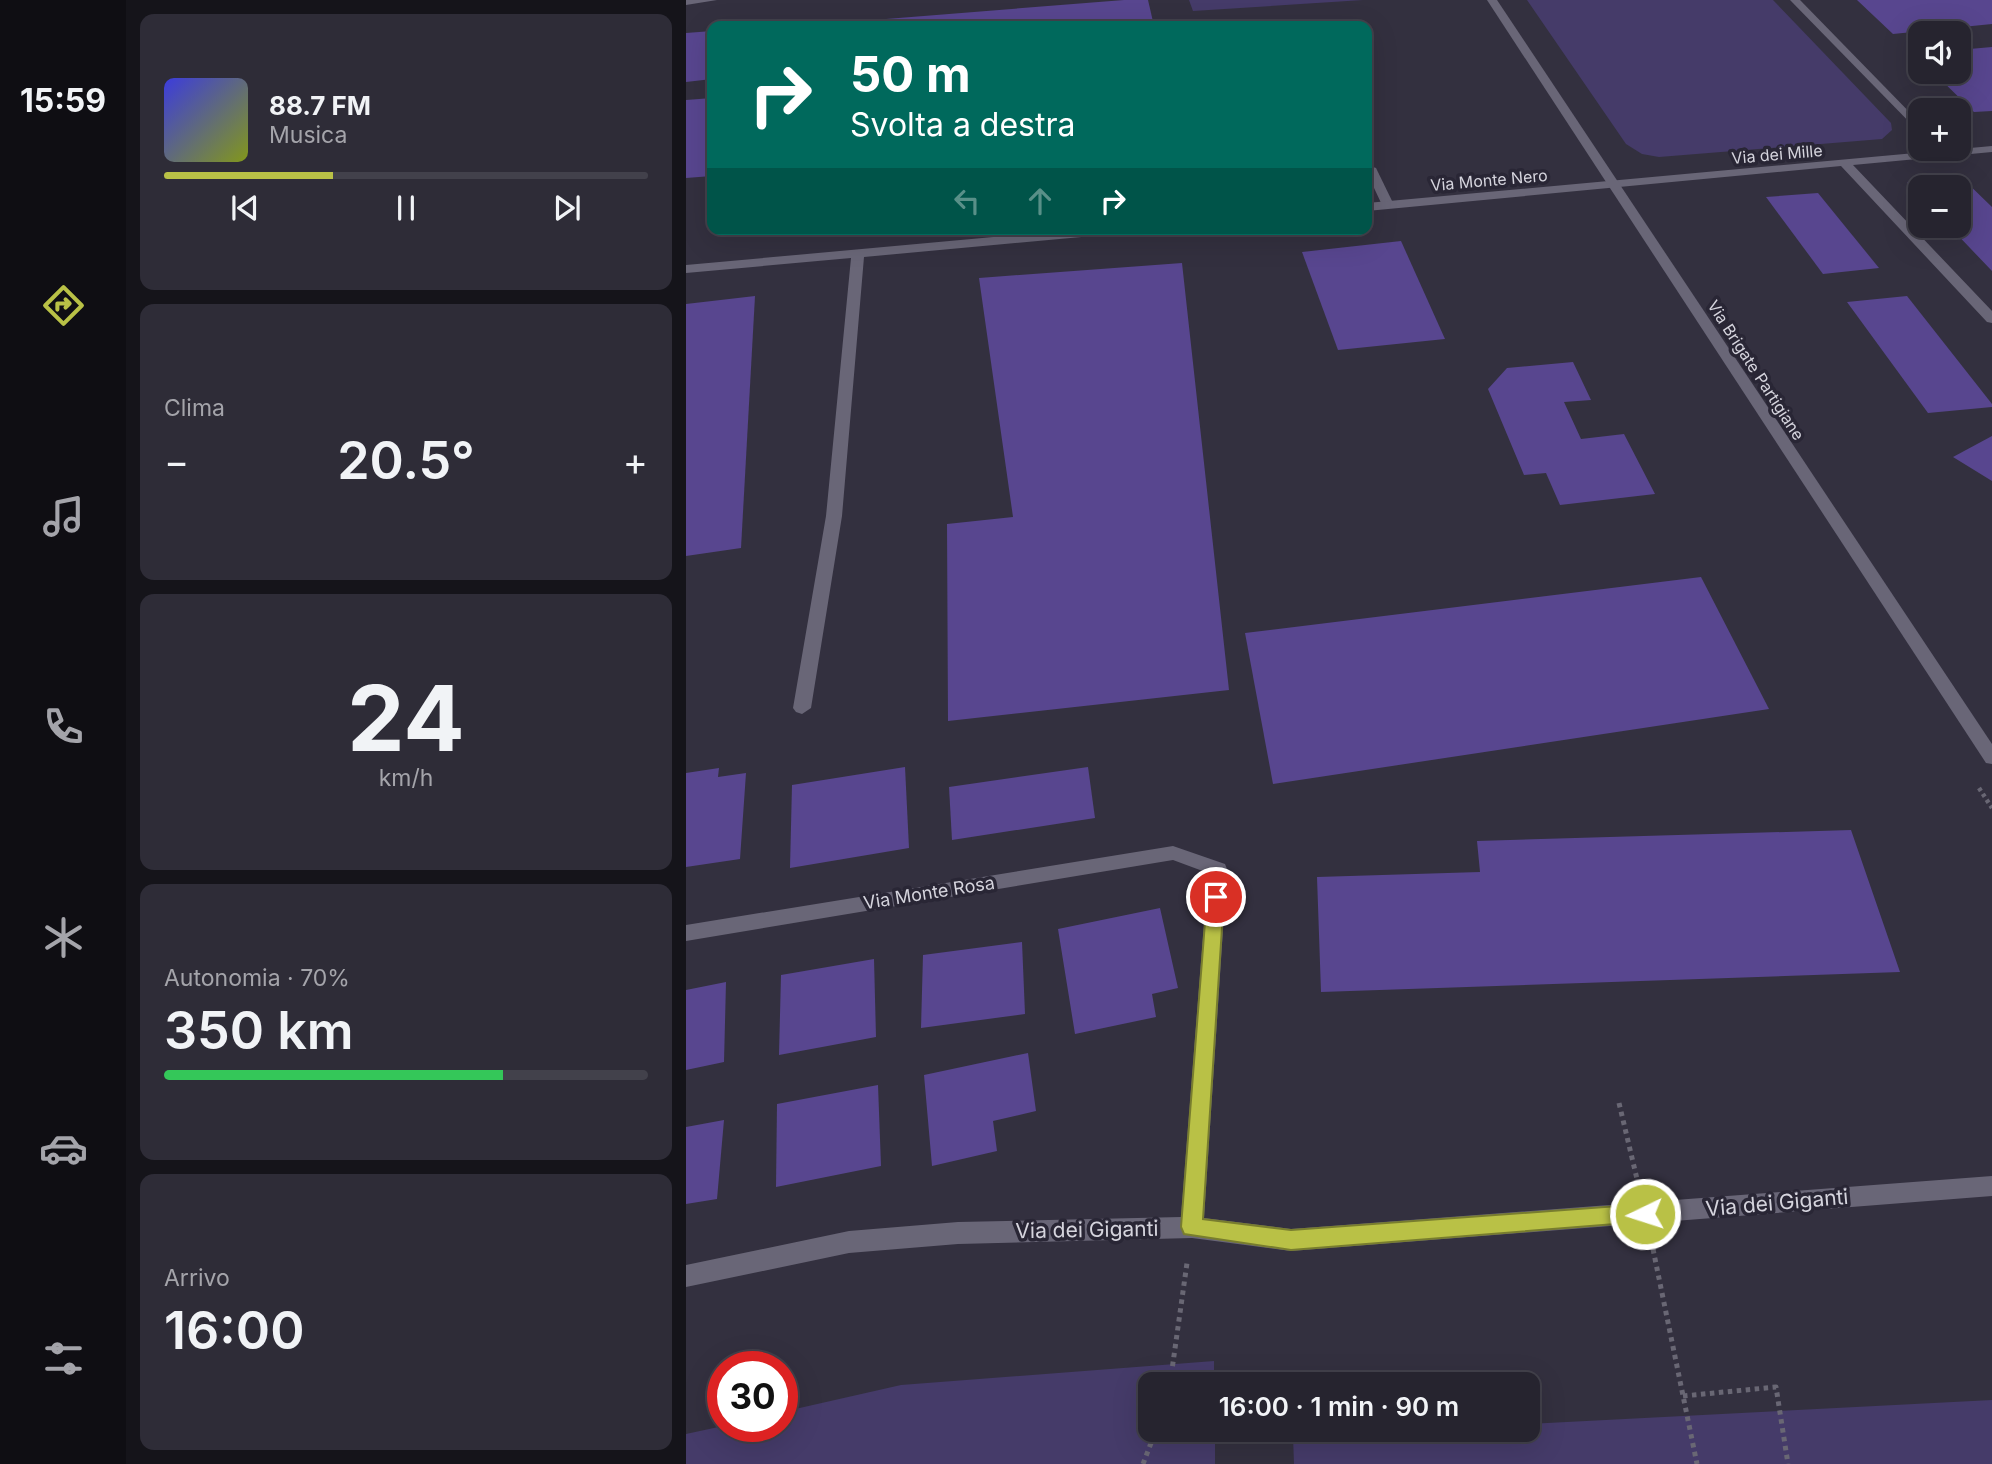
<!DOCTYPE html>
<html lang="it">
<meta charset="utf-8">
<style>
:root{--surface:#26242f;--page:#2e2c37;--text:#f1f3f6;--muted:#a4a4aa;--line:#42414b;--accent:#b9c146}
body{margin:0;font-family:Inter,sans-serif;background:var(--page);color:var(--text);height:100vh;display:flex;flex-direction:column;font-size:26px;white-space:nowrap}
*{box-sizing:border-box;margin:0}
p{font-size:23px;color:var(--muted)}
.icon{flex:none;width:38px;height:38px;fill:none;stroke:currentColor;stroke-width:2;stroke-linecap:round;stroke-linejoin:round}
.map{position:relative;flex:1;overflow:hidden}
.details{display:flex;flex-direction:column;gap:14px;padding:14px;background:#15141a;width:560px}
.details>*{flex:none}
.top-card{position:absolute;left:21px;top:21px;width:665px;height:214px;border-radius:14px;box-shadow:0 7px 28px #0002,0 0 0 2px var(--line);background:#00695c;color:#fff;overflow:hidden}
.controls{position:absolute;left:1222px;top:21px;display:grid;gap:14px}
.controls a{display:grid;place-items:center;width:63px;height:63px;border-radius:14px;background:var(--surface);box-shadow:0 7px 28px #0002,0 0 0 2px var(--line);font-size:35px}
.speed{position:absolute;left:21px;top:1351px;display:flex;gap:14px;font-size:35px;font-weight:700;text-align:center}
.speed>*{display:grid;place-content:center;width:91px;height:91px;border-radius:50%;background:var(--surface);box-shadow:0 7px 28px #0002,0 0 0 2px var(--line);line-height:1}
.speed .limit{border:10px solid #d22;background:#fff;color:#111}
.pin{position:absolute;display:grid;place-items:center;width:60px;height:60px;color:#fff;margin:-30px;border:4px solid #fff;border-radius:50%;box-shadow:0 2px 7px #0007}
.me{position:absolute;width:77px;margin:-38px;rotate:266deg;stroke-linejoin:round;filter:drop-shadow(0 0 5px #0008)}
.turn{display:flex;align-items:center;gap:24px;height:147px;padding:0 28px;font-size:32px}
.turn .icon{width:91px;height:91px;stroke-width:2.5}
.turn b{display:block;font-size:49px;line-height:60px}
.lanes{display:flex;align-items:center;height:66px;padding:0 28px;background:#0003;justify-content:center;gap:35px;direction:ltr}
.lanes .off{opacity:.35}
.big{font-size:52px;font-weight:600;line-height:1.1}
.details .card{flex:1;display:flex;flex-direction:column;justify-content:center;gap:10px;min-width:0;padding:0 24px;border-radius:14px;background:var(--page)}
.details .dial{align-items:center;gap:0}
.dial b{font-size:91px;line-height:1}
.song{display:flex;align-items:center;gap:21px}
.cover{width:84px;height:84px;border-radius:10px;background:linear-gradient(135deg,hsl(240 70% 55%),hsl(70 70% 35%))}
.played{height:7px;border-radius:4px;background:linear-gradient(90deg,var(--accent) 35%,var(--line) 35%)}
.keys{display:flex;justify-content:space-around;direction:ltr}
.heat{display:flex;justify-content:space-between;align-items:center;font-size:38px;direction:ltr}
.charge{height:10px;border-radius:5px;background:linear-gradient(90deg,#34c759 70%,var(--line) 0)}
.trip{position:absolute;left:452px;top:1372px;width:402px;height:70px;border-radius:14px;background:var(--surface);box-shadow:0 7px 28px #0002,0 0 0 2px var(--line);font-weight:600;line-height:70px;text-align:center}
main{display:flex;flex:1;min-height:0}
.tabs{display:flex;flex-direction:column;width:126px;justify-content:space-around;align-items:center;background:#0f0e13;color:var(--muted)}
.tabs .icon{width:49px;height:49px}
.tabs .on{color:var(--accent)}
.tabs b{font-size:32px;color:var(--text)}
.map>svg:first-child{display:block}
</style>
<main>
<nav class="tabs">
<b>15:59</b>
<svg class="icon on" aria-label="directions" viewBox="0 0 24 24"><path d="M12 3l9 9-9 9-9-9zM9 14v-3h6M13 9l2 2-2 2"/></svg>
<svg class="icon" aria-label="music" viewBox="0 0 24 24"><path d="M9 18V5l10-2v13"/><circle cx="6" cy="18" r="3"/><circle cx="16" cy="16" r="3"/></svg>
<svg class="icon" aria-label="phone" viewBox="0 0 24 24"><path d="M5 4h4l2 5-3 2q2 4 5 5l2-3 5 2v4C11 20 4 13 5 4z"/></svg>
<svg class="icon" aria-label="climate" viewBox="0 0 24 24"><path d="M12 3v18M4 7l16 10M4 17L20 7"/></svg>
<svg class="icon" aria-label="car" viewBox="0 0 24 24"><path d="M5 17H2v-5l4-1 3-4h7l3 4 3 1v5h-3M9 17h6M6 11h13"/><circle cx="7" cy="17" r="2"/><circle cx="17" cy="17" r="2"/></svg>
<svg class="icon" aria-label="filters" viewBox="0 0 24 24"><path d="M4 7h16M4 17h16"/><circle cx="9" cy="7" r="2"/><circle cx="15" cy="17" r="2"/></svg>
</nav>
<section class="details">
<div class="card">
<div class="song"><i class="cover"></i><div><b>88.7 FM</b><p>Musica</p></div></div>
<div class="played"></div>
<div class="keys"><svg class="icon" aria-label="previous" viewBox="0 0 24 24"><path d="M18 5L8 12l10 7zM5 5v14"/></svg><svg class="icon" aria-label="pause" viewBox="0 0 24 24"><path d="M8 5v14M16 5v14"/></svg><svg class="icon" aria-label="next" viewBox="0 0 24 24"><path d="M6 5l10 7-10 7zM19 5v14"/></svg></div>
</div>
<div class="card"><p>Clima</p>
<div class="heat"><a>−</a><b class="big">20.5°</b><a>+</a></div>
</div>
<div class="card dial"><b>24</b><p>km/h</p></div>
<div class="card"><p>Autonomia · 70%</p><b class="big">350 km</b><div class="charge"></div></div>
<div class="card"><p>Arrivo</p><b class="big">16:00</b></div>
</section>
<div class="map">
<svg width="1306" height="1464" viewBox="0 0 1306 1464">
<rect width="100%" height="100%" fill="#33303f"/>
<!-- green -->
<g fill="#453b69">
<polygon points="503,0 677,0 507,11"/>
<polygon points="841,0 1087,0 1205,123 1206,130 1196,139 973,157 956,154 940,144"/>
<polygon points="528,1361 528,1384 464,1384 464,1430 529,1430 529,1464 0,1464 0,1434 37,1426 96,1426 96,1412 215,1385"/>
<polygon points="1306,1400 1306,1464 608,1464 607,1436 738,1430 842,1430 842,1424"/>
</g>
<!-- building -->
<g fill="#58468f">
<polygon points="438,0 462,0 468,26 112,26"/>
<polygon points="1171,0 1306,0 1306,24 1207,34"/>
<polygon points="26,31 26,79 0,82 0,33"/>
<polygon points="1306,47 1306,111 1288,112 1247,72 1272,72 1272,50"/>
<polygon points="26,98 26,176 0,178 0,100"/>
<polygon points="1274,176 1306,207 1306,271 1263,226 1272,226 1272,187 1234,187 1234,195 1221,182"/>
<polygon points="1132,193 1193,268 1137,274 1080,197"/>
<polygon points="715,241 759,339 652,350 616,252"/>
<polygon points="496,263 543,690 262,721 261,524 327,517 293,278"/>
<polygon points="69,296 55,548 0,556 0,304"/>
<polygon points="1221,296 1306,404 1306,407 1242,413 1161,302"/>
<polygon points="887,362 905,400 878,402 895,439 938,434 969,494 874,505 860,473 838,475 802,389 821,368"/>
<polygon points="1306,436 1306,481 1267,457"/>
<polygon points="1015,577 1083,709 587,784 559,633"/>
<polygon points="219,767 223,848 104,868 106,785"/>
<polygon points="402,767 409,818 266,840 263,787"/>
<polygon points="33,768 32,777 60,773 54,859 0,867 0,773"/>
<polygon points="1165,830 1214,972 635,992 631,877 794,872 791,841"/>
<polygon points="474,908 492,988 466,994 470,1017 389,1034 372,929"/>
<polygon points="336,942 339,1014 235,1028 237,955"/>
<polygon points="188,959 190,1037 93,1055 95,975"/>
<polygon points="40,982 38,1062 0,1070 0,990"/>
<polygon points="342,1053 350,1111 307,1121 311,1151 246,1166 238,1075"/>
<polygon points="192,1085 195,1166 90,1187 91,1104"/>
<polygon points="38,1120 31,1199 0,1204 0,1127"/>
</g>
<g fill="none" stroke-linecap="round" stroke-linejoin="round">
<!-- path-far1 -->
<polyline stroke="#696774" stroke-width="4.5" stroke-dasharray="3.5 3.5" stroke-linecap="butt" points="1293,788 1306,808"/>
<!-- path -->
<g stroke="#696774" stroke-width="5" stroke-dasharray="4.5 4.5" stroke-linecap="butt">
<polyline points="933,1103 951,1179"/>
<polyline points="967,1249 1011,1464"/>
<polyline points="484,1384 501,1263"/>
<polyline points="997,1396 1090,1387 1102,1464"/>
<polyline points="457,1464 470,1430"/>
</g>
<!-- lane -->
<polygon fill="#696677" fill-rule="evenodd" points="681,165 690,168 708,205 706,208 696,205 681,173"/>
<!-- street -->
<g fill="#696677" fill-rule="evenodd">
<polygon points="0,0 31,0 0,5"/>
<polygon points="1104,0 1114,0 1234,123 1234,133"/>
<polygon points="1306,146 1306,152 1167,165 1306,311 1306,323 1301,322 1155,166 681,211 681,203"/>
<polygon points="396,229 445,229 439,233 178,257 156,516 125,708 116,714 110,712 107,708 140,516 165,258 0,273 0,265"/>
<polygon points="487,846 539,864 541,869 518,1218 605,1229 1306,1176 1306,1196 605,1251 506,1238 272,1244 163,1253 0,1287 0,1265 163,1231 272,1222 495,1217 522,873 487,860 0,941 0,925"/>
</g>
<!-- secondary -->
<polygon fill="#696677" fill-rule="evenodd" points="801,0 811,0 1306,744 1306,764 1300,763"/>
</g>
<!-- route -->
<polygon fill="#b9c146" stroke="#787d2e" stroke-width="2" points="530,890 538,897 517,1219 605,1230 959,1204 967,1207 970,1214 967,1221 605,1250 498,1234 495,1227 521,897"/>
<g text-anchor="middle" stroke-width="7" stroke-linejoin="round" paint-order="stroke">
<!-- far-street labels -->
<g font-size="16" fill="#d5d4dd" stroke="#292635">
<text transform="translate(1091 154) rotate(-5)" y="6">Via dei Mille</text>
<text transform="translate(803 180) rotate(-5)" y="6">Via Monte Nero</text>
<text transform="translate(1070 370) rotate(57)" y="6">Via Brigate Partigiane</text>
</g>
<!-- street labels -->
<g font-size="18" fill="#d5d4dd" stroke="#292635">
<text transform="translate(243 893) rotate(-9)" y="6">Via Monte Rosa</text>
</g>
<!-- near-street labels -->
<g font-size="21" fill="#d5d4dd" stroke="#292635">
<text transform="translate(1091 1203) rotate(-5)" y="7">Via dei Giganti</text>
<text transform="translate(401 1230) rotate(-1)" y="7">Via dei Giganti</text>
</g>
</g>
</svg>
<div class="controls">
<a><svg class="icon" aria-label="sound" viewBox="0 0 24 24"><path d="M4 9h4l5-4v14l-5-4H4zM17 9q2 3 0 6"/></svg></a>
<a>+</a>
<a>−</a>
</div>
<div class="speed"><div class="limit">30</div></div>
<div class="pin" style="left:530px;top:897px;background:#d93025"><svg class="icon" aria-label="arrive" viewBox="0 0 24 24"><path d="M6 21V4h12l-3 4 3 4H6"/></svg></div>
<svg class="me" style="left:959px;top:1214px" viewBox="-20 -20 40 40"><circle r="17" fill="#b9c146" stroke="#fff" stroke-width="3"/><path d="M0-11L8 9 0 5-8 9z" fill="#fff"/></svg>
<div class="trip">16:00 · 1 min · 90 m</div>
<div class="top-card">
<div class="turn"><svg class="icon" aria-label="right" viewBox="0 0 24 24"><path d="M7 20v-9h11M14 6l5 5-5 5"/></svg><div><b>50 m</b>Svolta a destra</div></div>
<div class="lanes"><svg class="icon off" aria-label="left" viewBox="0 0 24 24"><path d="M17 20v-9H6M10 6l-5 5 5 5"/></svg><svg class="icon off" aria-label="ahead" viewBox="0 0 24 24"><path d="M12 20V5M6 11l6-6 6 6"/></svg><svg class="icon" aria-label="right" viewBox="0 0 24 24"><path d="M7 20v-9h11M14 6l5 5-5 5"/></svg></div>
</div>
</div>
</main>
